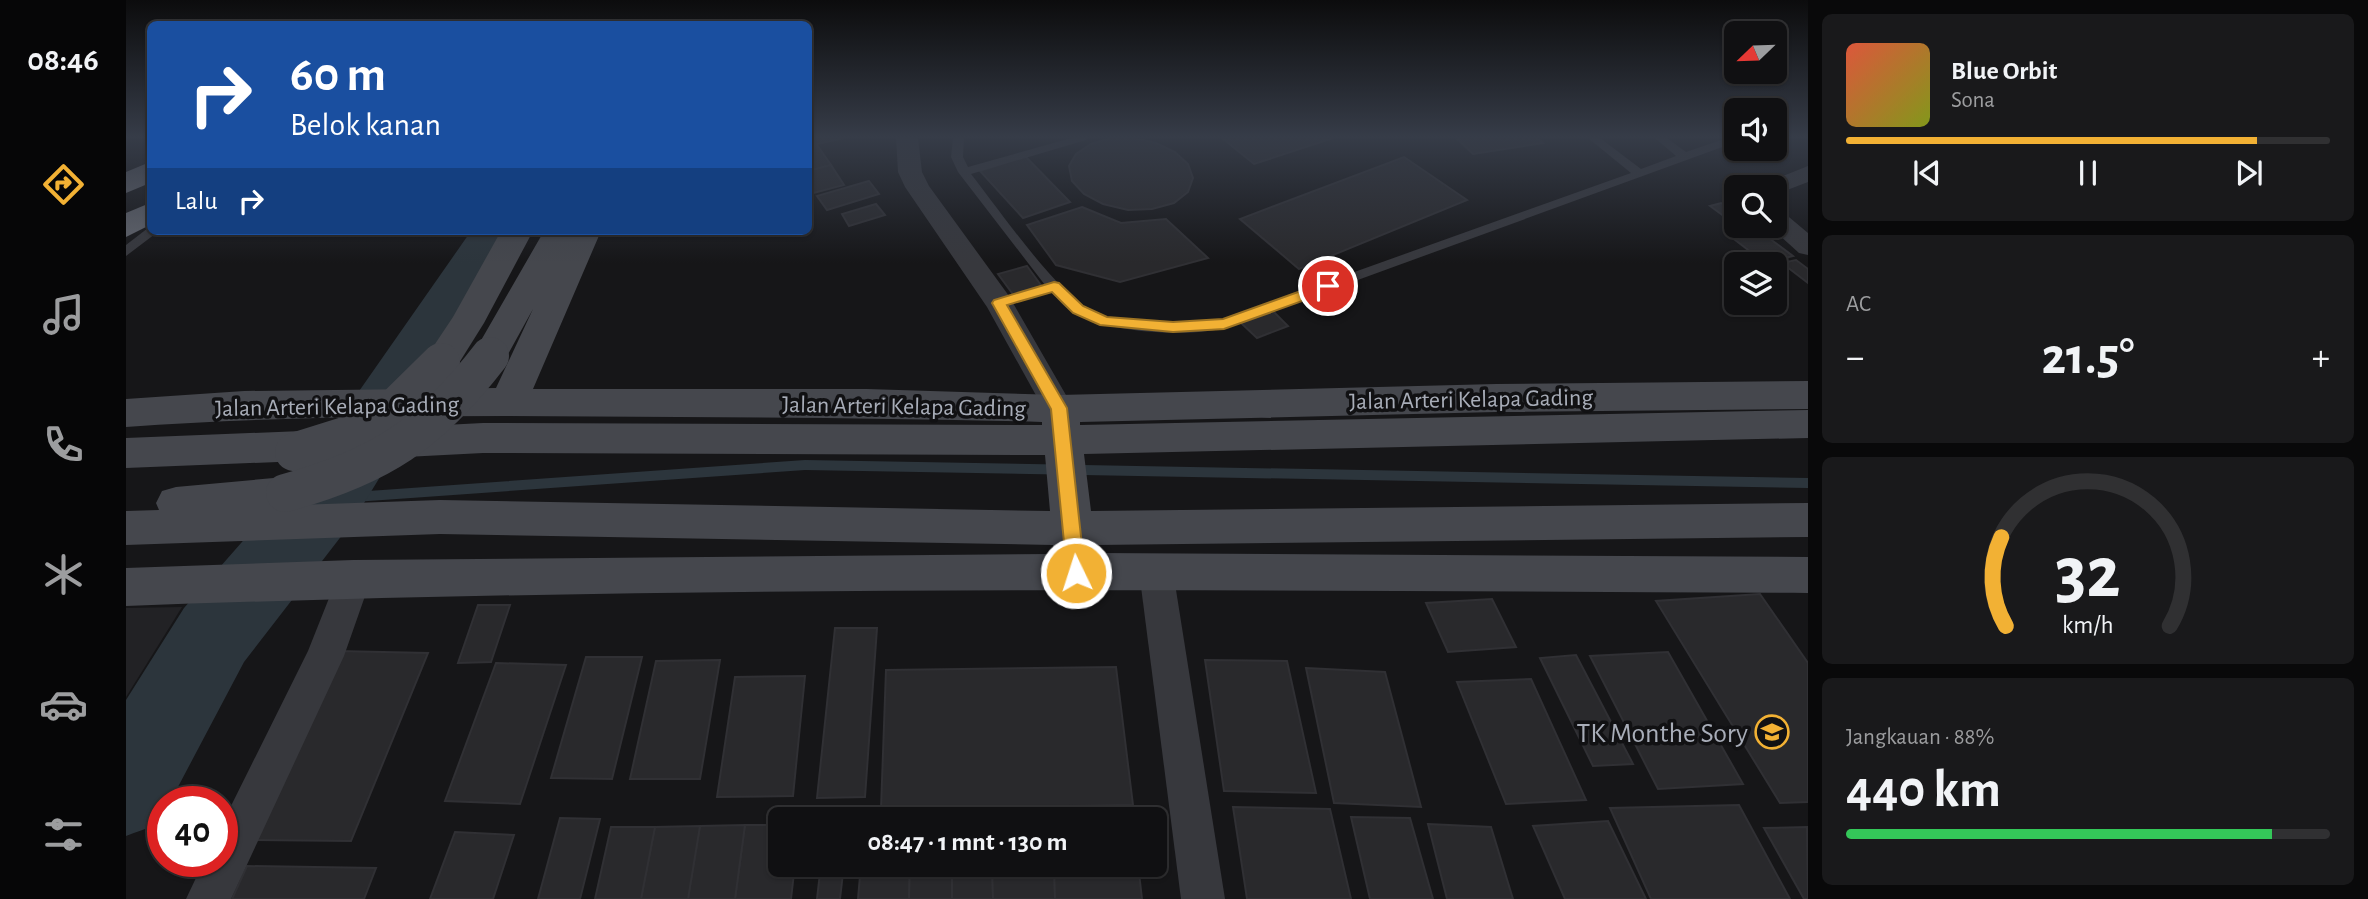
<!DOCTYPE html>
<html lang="id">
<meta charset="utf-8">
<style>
:root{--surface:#101012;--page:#19191b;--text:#f1f3f6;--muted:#9c9d9f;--line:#303032;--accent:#f2b134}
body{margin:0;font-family:"Alegreya Sans",sans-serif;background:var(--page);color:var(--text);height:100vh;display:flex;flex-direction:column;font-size:26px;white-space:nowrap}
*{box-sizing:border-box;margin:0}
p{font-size:23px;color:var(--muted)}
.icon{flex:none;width:38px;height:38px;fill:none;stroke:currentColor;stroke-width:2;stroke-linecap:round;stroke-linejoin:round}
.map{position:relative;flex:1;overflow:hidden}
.side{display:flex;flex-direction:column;gap:14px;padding:14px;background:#09090a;width:560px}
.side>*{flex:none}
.top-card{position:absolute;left:21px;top:21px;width:665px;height:214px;border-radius:10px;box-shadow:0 2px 5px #0004,0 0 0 2px var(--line);background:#1a4fa0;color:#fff;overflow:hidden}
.needle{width:46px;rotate:247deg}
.tools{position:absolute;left:1598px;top:21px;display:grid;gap:14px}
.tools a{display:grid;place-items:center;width:63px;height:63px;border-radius:10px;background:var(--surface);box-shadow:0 2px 5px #0004,0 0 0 2px var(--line);font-size:35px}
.speed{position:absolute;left:21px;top:786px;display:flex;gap:14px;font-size:35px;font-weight:700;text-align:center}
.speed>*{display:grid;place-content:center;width:91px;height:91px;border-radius:50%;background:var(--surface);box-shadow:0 2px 5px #0004,0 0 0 2px var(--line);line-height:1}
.speed .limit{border:10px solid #d22;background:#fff;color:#111}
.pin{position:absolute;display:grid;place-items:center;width:60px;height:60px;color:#fff;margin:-30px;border:4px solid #fff;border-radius:50%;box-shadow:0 2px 7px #0007}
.me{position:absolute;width:77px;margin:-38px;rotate:356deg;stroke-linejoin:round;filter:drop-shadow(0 0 5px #0008)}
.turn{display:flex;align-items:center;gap:24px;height:147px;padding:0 28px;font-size:32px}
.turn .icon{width:91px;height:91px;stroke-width:2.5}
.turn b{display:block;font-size:49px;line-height:60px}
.then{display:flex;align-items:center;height:66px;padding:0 28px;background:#0003;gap:14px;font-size:26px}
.big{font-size:52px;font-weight:600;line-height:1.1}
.side .widget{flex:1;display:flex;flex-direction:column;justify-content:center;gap:10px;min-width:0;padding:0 24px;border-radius:10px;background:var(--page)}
.side .dial{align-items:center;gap:0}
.dial svg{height:182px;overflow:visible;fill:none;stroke:var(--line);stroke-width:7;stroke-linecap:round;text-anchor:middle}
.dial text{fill:var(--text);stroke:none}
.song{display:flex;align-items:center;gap:21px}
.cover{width:84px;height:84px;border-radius:10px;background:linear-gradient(135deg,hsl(10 70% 55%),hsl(70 70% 35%))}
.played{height:7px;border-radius:4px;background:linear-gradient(90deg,var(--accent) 85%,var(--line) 85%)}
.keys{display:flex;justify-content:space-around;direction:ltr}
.heat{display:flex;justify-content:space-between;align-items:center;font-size:38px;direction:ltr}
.charge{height:10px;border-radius:5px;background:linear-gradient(90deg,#34c759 88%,var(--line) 0)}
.trip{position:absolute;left:642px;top:807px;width:399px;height:70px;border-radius:10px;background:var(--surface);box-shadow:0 2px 5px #0004,0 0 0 2px var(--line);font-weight:600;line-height:70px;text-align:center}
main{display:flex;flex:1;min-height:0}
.tab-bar{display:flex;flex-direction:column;width:126px;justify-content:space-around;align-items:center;background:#060607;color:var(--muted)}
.tab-bar .icon{width:49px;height:49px}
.tab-bar .on{color:var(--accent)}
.tab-bar b{font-size:32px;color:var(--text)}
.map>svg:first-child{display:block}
</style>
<main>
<nav class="tab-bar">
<b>08:46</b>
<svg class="icon on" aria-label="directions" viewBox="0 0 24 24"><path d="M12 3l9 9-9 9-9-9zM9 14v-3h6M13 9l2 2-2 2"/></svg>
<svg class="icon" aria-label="music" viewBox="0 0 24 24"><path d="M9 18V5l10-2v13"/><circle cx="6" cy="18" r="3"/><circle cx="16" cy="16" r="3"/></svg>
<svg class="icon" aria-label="phone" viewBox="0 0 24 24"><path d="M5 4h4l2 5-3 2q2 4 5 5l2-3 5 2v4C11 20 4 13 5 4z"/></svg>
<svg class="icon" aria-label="climate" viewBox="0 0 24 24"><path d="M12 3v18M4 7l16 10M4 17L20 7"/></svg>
<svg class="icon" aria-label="car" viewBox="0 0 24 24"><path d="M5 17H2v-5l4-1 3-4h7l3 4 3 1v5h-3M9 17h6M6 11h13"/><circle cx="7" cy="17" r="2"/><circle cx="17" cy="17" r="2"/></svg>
<svg class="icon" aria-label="filters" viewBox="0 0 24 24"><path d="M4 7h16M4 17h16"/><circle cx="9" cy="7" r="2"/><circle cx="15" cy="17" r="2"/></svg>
</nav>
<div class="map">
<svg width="1682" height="899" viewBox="0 0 1682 899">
<rect width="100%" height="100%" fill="#161618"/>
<!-- built -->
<polygon fill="#222225" points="56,607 0,697 0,608"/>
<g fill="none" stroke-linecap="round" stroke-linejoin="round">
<!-- stream -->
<polygon fill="#2c353c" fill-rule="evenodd" points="679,460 1682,478 1682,488 679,470 200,504 195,503 194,499 195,495 200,494"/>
<!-- river -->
<path fill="#2c353c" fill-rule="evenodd" d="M345,231H405L227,521L118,662L44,802H37C37,828 22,827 0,836V700L58,608L173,477Z"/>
</g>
<!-- building -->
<g fill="#29292c" stroke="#303034" stroke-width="2">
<polygon points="682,138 718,138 682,146"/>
<polygon points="984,138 1008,138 1030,143 1049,152 1062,164 1067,178 1062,192 1048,203 1026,209 1002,210 977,204 958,194 946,181 943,166 950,154 965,144"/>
<polygon points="1096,138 1207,138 1128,164"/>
<polygon points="1330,138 1411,138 1417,143 1347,154"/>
<polygon points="691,145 705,165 682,171 682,147"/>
<polygon points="899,156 944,202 897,218 854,171"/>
<polygon points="1278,157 1341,200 1173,269 1114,219"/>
<polygon points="705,165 718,185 687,193 682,186 682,171"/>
<polygon points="743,181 753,194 701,210 691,196"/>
<polygon points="1595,203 1610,213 1610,225 1584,206"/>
<polygon points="750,204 759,215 723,226 716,214"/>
<polygon points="956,207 995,223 1040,219 1082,258 994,282 930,265 901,225"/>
<polygon points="1632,230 1667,256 1639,263 1604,236"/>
<polygon points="1670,260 1682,269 1682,283 1656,263"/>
<polygon points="901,266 917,288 889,297 872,274"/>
<polygon points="1144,308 1162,326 1131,338 1113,321"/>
<polygon points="1634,594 1682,663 1682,802 1654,803 1530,601"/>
<polygon points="1366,599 1390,647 1322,652 1300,603"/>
<polygon points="352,605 384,605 365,662 332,663"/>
<polygon points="709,628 751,628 739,797 691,798"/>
<polygon points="211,651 302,653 225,841 121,840"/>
<polygon points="1542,652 1617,784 1532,789 1464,656"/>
<polygon points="1450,655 1507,764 1467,766 1414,658"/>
<polygon points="460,657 516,657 486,779 425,778"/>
<polygon points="594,660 574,779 504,779 530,661"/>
<polygon points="1079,660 1161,661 1190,793 1098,791"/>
<polygon points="370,663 440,665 394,804 319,801"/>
<polygon points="990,667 1007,805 755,809 760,670"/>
<polygon points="1180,668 1259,672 1295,807 1208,803"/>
<polygon points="679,676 667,796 591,797 609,677"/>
<polygon points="1405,679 1460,800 1380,804 1331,682"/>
<polygon points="1613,805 1664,899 1525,899 1484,808"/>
<polygon points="1107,807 1204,809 1225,899 1121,899"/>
<polygon points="1225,817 1284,818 1307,899 1244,899"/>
<polygon points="434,818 474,819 454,899 412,899"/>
<polygon points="1482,821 1520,899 1439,899 1407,826"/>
<polygon points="1302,824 1365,827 1387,899 1321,899"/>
<polygon points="619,825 654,825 654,864 669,864 665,899 609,899"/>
<polygon points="619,825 609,899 562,899 574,826"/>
<polygon points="574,826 562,899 515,899 529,827"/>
<polygon points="485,827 529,827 515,899 469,899"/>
<polygon points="1681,827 1682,899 1678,899 1638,828"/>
<polygon points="329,832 388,835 367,899 304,899"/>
<polygon points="695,864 718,864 714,899 691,899"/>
<polygon points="735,864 784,864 783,899 732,899"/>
<polygon points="784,864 826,864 826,899 783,899"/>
<polygon points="826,864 866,864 867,899 826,899"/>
<polygon points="866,864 928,864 929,899 867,899"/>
<polygon points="928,864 1012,864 1016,899 929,899"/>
<polygon points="121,866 250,868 238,899 106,899"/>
</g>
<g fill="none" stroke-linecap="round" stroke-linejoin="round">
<!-- lane -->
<g fill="#37383d" fill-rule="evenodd">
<path d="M827,138H838L837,157L842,167L945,138H961L960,140L845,174C872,208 933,297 969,313C1007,329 1057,322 1097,319L1505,173L1462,138H1474L1515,169L1550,156L1529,138H1541L1560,152L1601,138H1610V142L1103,327C1066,338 983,333 949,314C940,309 933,300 925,292L873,308L868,306L866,303L868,300L919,285L832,172L825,157Z"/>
<polygon points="22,228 24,231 33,231 0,256 0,245"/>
</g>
<!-- street -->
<g fill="#37383d" fill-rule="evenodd">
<polygon points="770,138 792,138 796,172 803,186 883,296 948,409 944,417 933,420 922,417 861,307 779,187 772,172"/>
<polygon points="1682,166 1682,182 1651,194 1648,194 1648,187 1639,187 1642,182"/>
<polygon points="1648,209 1657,212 1682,233 1682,255 1673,253 1643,226 1648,226"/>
<polygon points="1030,556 1042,560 1047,571 1099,899 1055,899 1013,571 1018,560"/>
<polygon points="227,564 239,568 245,579 218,656 105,899 60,899 78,861 96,861 96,824 182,651 215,568"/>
</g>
<!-- secondary -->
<g fill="#45474d" fill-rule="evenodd">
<polygon points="375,231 407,231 358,323 328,371 315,375 302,371 297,362 327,317"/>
<path d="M418,231H475L407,389H741L933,395L1370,384L1682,381V409L1370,412L954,422V425L1682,410V438L958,454L965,511L1682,503V537L969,545L970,553L1682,557V593C1121,590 560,585 0,606V568L227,560L928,554L927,545L314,534L0,545V511L33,510L30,503L36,491L50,487L159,477L173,482L179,493L171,505L314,500L924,511L919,455L357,453L260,458L246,453L241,443L246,433L260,428L357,423L916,425V422C738,417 559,417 381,416C254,416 127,418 0,427V399L118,391L370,388L407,309L376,365L364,369L352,365L346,356Z"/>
<polygon points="200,430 214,435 219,445 214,455 200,460 0,468 0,438"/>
</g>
<!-- highway -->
<g fill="#63666e" fill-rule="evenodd">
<polygon points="24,162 24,183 0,193 0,172"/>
<polygon points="24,203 24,225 0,237 0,213"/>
</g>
<!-- secondary-bridge -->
<g stroke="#45474d" stroke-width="38">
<polyline points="168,452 235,431 254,422 315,362"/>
<path d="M159,493C254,467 304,434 364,356"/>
</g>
</g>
<!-- sky -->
<linearGradient id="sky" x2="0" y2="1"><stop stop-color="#0c0c0d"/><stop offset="0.52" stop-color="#363c48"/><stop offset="1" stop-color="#363c48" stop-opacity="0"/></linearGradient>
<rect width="1682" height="263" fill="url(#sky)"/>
<!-- route -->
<polygon fill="#f2b134" stroke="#9d7322" stroke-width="2" points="928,282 933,283 957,306 981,317 1047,322 1097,319 1197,283 1207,283 1209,286 1207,290 1098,329 1047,332 974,325 947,313 926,292 881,305 941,408 959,573 956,579 950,581 944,579 941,573 925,409 866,303 868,300"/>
<!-- icons -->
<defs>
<symbol id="school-ring" viewBox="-11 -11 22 22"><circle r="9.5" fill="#111113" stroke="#f2b134" stroke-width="1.5"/><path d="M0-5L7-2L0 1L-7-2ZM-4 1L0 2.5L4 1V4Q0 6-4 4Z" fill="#f2b134"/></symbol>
</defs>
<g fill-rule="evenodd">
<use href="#school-ring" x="1627" y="713" width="38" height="38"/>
</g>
<g text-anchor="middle" stroke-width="7" stroke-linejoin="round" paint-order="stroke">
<!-- street labels -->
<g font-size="24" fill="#a8adb8" stroke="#111113">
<text transform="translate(1345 399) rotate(-1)" y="8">Jalan Arteri Kelapa Gading</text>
<text transform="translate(211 406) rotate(-1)" y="8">Jalan Arteri Kelapa Gading</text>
<text transform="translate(778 406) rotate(1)" y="8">Jalan Arteri Kelapa Gading</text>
</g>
<!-- near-poi labels -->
<g font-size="28" fill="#a8adb8" stroke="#111113" text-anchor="end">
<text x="1622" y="742">TK Monthe Sory</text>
</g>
</g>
</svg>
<div class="tools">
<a><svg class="needle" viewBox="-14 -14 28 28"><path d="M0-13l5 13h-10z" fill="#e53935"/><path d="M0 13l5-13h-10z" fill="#9c9d9f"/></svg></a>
<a><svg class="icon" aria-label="sound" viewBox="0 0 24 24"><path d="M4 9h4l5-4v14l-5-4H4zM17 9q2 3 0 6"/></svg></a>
<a><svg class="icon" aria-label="search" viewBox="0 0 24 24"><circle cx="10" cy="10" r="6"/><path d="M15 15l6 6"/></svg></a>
<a><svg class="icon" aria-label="layers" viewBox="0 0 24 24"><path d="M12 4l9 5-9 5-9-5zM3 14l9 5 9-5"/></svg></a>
</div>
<div class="speed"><div class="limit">40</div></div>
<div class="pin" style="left:1202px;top:286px;background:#d93025"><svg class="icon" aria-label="arrive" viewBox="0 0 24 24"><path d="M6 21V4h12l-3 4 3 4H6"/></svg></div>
<svg class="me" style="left:950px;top:573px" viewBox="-20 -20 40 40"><circle r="17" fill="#f2b134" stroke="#fff" stroke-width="3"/><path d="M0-11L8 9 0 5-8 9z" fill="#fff"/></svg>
<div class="trip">08:47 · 1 mnt · 130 m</div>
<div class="top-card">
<div class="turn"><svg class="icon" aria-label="right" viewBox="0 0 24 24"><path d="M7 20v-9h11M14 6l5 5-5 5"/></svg><div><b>60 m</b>Belok kanan</div></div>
<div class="then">Lalu<svg class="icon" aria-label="right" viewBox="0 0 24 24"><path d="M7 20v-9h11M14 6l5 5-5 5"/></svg></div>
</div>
</div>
<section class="side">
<div class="widget">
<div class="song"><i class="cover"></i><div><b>Blue Orbit</b><p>Sona</p></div></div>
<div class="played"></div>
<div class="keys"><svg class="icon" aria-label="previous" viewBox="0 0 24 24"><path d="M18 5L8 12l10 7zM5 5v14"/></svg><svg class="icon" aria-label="pause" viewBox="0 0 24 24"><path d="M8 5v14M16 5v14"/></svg><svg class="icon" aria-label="next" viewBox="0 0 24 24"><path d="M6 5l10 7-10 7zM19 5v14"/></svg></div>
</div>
<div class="widget"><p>AC</p>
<div class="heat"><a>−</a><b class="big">21.5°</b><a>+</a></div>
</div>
<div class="widget dial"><svg viewBox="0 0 100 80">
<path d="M14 69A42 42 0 1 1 86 69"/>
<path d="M14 69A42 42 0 0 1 12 30" stroke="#f2b134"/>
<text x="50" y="56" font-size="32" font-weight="700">32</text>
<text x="50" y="72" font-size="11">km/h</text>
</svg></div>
<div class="widget"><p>Jangkauan · 88%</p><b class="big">440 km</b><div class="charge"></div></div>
</section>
</main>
